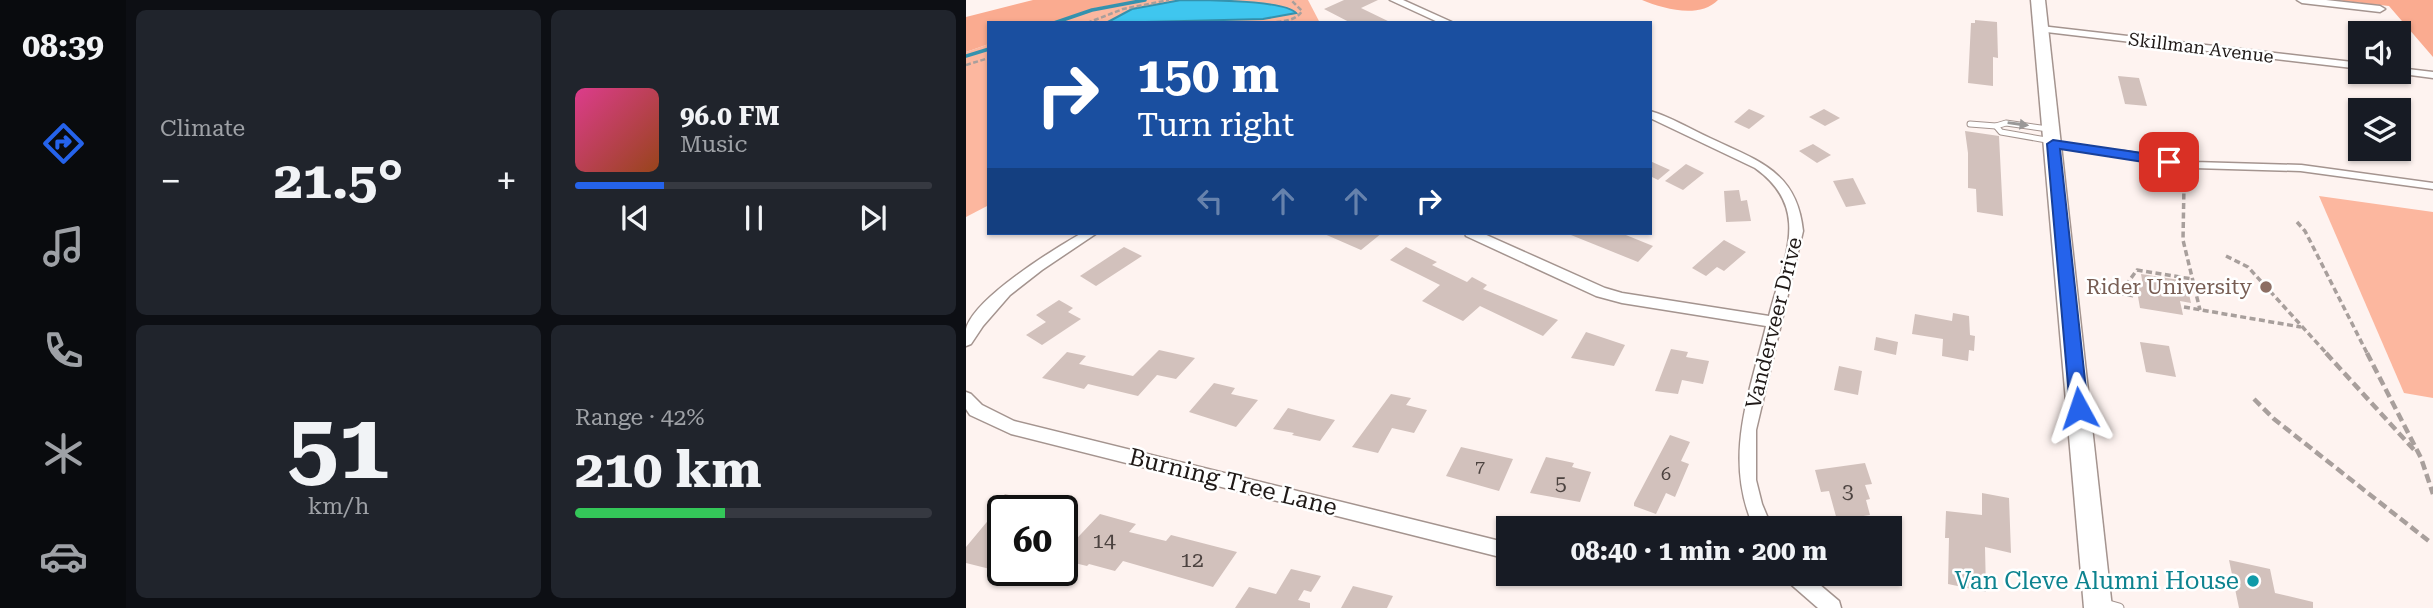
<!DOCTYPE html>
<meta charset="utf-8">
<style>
:root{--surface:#171b24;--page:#20242c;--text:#f1f3f6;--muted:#9ea1a6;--line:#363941;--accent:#2563eb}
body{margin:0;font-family:"Roboto Serif",serif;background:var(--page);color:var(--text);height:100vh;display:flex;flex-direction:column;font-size:26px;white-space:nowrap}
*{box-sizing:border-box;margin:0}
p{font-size:23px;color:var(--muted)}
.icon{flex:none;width:38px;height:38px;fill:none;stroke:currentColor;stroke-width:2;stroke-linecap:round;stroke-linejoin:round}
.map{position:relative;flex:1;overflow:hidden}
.drawer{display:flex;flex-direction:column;gap:10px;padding:10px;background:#0d0f14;width:840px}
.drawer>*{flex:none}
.banner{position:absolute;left:21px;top:21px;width:665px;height:214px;border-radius:0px;box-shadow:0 2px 5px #0004;background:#1a4fa0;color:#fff;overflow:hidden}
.fabs{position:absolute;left:1382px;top:21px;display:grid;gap:14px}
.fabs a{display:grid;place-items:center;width:63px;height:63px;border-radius:0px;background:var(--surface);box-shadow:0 2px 5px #0004;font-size:35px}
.speed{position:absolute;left:21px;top:495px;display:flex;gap:14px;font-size:35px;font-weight:700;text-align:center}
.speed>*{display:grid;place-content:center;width:91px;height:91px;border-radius:50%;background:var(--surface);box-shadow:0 2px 5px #0004;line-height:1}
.speed .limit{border:4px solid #111;border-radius:10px;background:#fff;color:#111}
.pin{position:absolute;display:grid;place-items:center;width:60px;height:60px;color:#fff;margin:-30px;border-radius:14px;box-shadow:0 4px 10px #0006}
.me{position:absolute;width:77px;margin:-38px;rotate:355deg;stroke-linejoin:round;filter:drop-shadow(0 0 5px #0008)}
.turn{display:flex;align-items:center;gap:24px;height:147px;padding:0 35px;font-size:32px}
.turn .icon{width:91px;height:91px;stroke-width:2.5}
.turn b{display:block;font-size:49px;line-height:60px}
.lanes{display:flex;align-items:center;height:66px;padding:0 35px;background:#0003;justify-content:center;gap:35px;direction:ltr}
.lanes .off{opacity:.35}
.big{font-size:52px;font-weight:700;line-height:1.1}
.drawer .card{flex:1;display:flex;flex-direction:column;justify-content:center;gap:10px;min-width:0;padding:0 24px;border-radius:10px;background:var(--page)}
.drawer .dial{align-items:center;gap:0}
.dial b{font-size:91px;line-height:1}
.song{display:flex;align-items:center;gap:21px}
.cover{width:84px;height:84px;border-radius:10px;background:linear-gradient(135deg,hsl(330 70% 55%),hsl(20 70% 35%))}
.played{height:7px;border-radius:4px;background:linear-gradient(90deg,var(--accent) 25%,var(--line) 25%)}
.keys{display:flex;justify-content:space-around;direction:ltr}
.heat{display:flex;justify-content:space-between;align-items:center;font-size:38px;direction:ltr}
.charge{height:10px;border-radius:5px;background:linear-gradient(90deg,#34c759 42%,var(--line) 0)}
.drawer .tiles{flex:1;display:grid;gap:10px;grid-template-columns:repeat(2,1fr)}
.trip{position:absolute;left:530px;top:516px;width:406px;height:70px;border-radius:0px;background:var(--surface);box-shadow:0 2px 5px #0004;font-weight:700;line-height:70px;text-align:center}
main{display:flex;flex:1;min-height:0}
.tabs{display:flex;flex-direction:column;width:126px;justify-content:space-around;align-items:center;background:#090b0e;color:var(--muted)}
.tabs .icon{width:49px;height:49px}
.tabs .selected{color:var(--accent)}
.tabs b{font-size:32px;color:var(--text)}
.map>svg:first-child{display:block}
</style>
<main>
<nav class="tabs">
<b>08:39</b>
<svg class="icon selected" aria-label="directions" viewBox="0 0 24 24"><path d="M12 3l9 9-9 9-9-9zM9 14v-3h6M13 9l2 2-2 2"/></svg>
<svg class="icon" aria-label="music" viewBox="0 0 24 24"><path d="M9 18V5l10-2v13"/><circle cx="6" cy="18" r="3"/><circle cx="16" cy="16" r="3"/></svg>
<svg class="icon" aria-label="phone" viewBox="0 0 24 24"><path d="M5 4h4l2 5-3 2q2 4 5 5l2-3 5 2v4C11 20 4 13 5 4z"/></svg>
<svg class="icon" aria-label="climate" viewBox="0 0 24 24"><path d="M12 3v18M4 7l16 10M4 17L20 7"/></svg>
<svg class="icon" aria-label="car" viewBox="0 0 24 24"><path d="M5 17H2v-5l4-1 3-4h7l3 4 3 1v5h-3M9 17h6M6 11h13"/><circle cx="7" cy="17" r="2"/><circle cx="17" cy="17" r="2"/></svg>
</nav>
<section class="drawer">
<div class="tiles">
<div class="card"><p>Climate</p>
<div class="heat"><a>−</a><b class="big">21.5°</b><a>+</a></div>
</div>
<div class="card">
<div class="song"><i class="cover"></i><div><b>96.0 FM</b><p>Music</p></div></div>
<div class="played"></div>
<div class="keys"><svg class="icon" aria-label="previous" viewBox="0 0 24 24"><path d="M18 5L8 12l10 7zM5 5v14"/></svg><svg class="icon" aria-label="pause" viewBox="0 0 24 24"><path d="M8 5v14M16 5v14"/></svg><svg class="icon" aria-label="next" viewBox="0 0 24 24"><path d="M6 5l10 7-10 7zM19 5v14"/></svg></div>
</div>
<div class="card dial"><b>51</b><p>km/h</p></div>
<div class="card"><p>Range · 42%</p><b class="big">210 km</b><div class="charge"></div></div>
</div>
</section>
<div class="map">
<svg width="1467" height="608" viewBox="0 0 1467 608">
<rect width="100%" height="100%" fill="#fef3f0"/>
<!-- green -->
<g fill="#fcb79f">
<polygon points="174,0 342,0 354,23 85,23 129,8"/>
<polygon points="23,44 23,205 0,217 0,52"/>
<polygon points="1353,196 1467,212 1467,398 1438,393"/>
</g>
<!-- forest -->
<g fill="#faab90">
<polygon points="67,0 174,0 129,8 85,23 23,23 23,44 0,52 0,17"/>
<path d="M676,0H752C733,19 698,9 676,0Z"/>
<polygon points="1369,0 1467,0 1467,57 1423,6"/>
</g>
<!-- water -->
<path fill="#3fc6ef" stroke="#3592ae" stroke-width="2" d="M215,0C239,0 318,0 330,13L297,19L140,23L166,9Z"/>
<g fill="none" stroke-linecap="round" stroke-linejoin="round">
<!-- stream -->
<g stroke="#3592ae" stroke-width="3.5">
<polyline points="88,23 126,10 179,0"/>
<polyline points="0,56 23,49"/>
</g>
</g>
<!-- building -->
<g fill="#d2c1bc">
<polygon points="378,0 412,0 395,8 426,23 385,23 358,9"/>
<polygon points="1009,20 1031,22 1032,58 1027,57 1027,86 1002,83 1005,23 1009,23"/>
<polygon points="1152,76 1173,78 1181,106 1159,104"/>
<polygon points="783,109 799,116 783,129 768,122"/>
<polygon points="858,109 874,118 859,126 843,117"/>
<polygon points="999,131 1033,136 1037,216 1011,212 1010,189 1002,188 1002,153"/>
<polygon points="847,144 865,155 851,163 833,151"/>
<polygon points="684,161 704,170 692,180 684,176"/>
<polygon points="720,164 738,173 717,190 699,181"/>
<polygon points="887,178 900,204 880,207 867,181"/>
<polygon points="773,190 775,201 781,200 785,221 760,222 758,191"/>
<polygon points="356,233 416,233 395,250"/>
<polygon points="600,233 655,233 687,246 672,262"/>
<polygon points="758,240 780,252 758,271 751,267 740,276 726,268"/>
<polygon points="158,247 176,256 130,286 114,276"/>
<polygon points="440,247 471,262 466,265 501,282 506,277 521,285 517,289 592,320 577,336 514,306 497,321 456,301 474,285 424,260"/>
<polygon points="1175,274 1220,281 1225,303 1214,301 1217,315 1174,308 1170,285 1177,286"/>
<polygon points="93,300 107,308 102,312 115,319 76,345 60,335 80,322 70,315"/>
<polygon points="987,313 1003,316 1004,335 1009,336 1008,351 1003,350 1002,361 976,356 977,339 946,334 949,314 986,321"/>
<polygon points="620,332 659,345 648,366 605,358"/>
<polygon points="910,337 932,342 930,355 908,350"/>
<polygon points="1174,342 1203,346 1210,377 1180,372"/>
<polygon points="705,349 722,352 720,357 743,361 737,384 716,380 712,394 689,391"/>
<polygon points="193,350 229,358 210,379 191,375 172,396 122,384 118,389 76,378 101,352 120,356 113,364 167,376"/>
<polygon points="873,366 896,371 892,395 868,390"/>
<polygon points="248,383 269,388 265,394 292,400 270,427 223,412"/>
<polygon points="425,394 445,398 440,405 461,410 448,433 426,428 412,453 386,447"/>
<polygon points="322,408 344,414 369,420 354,441 326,435 328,433 307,429"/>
<polygon points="704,435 724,442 715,461 723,464 709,497 700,493 690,514 668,506 668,503"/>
<polygon points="495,447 547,459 533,491 480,476"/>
<polygon points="580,457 608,463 606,467 625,472 614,502 564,493"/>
<polygon points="899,463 906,484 899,485 904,499 900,500 904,515 871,520 863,491 855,492 849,470"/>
<polygon points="1016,493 1043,498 1045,553 1019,547 1020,592 982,584 983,538 979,538 980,511 1016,515"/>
<polygon points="39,494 88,506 88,511 37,511 37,565 32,571 0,563 0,547 30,511 23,511"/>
<polygon points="134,514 170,524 163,532 200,541 205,535 271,552 247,587 157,561 149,571 123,564 121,566 96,560 96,554"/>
<polygon points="1263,560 1304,569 1309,593 1347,602 1347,608 1273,608"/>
<polygon points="325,569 355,576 345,592 338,590 332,600 344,603 344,608 269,608 283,587 310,594"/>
<polygon points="387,586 427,596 421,608 375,608"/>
</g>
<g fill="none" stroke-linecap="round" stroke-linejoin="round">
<defs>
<g id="lane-far2">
<polyline points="1004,124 1030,126"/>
<polyline points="1082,129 1040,123 1030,126 1035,132 1086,141"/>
<polyline points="1087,144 1169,156"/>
</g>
<polyline id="lane-far1" points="1157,154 1228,165 1335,168 1467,186"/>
<polyline id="lane" points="1139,604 1153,608"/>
<g id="street">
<polygon points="424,0 437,0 488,23 474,23"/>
<polygon points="1331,0 1360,0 1414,6 1419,9 1414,12 1336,3"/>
<polygon points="1075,26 1395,63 1395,69 1072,31 1072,27"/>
<polygon points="1433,68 1467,72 1467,78 1429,73 1433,72"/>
<path d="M684,111C705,117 724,129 744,138C792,161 831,171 837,231L790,430V480L796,504L806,528H788C757,458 783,396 800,326L656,303L630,296L500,236L499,233H516L639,288L656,293L803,316C817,259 847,209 789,168L684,118Z"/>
<path d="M116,233H131L76,270L44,295L17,326L5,344L0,346C0,341 0,334 0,329C8,298 88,249 116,233Z"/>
<polygon points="0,392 5,394 16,405 48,421 542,543 542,559 45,434 4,415 0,409"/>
<polygon points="818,574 841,574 873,601 875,608 852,608 820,580"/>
</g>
<polygon id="primary" points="1065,0 1079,0 1146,608 1118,608"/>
</defs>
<!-- lane-far2 casing -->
<use href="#lane-far2" stroke="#a4948f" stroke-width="7"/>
<!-- lane-far1 casing -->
<use href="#lane-far1" stroke="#a4948f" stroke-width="9"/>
<!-- lane casing -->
<use href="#lane" stroke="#a4948f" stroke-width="11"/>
<!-- street casing -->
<use href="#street" stroke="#a4948f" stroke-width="3"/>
<!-- primary casing -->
<use href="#primary" stroke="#a4948f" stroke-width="3"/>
<!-- path-far2 -->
<g stroke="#a89f9c" stroke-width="2.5" stroke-dasharray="5 2.5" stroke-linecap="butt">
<polyline points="121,23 157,9 203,0"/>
<path d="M303,23C315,21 329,22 336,11L325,0"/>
<polyline points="0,65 23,58"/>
</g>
<!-- path-far1 -->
<g stroke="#a89f9c" stroke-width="3.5" stroke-dasharray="6 3.5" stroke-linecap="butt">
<polyline points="1218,184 1217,240 1234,310"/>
<polyline points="1331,222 1339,231 1402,355"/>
<polyline points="1260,256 1282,267 1362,355"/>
<polyline points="1124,288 1168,296"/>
<polyline points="1162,295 1160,285 1171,270 1226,279"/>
<polyline points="1218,307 1335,327"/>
</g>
<!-- path -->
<g stroke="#a89f9c" stroke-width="4.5" stroke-dasharray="9 4.5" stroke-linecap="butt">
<polyline points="1360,353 1450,452"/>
<polyline points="1401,353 1455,458 1467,494"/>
<polyline points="1288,399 1308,419 1464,542"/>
</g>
<!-- lane-far2 -->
<use href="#lane-far2" stroke="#fff" stroke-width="5"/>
<!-- lane-far1 -->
<use href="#lane-far1" stroke="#fff" stroke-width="6"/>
<!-- lane -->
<use href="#lane" stroke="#fff" stroke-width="9"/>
<!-- street -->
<use href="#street" fill="#fff" fill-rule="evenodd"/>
<!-- primary -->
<use href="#primary" fill="#fff" fill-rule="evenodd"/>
</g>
<!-- one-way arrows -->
<defs><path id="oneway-solid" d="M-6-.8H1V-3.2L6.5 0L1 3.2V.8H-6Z" transform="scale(1.75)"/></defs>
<use fill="#9a9897" href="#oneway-solid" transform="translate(1052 124) rotate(8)"/>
<!-- route -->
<polygon fill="#2563eb" stroke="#184099" stroke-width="2" points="1087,140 1203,157 1210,162 1203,166 1094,149 1122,408 1120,413 1113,415 1107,413 1104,408 1081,144"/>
<!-- markers -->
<circle fill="#8d6e63" stroke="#fff" stroke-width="2.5" cx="1300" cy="287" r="7"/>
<circle fill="#0f9aa8" stroke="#fff" stroke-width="2.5" cx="1287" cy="581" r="7"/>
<g text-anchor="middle" stroke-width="5" stroke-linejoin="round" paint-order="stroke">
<!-- far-street labels -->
<g font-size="18" fill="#1f1917" stroke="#fff">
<text transform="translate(1235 48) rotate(7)" y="6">Skillman Avenue</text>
</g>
<!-- number labels -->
<g font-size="18" fill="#4c4340">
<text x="514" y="473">7</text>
<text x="700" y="480">6</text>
</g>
<!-- education labels -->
<g font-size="21" fill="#785e54" stroke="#fff" text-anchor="end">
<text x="1286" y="294">Rider University</text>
</g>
<!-- street labels -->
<g font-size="21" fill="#1f1917" stroke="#fff">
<text transform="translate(808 323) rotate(-76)" y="7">Vanderveer Drive</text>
</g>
<!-- near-number labels -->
<g font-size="21" fill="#4c4340">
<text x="595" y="490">5</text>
<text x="882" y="498">3</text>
<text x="138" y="548">14</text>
<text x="226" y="567">12</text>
</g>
<!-- near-street labels -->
<g font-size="24" fill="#1f1917" stroke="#fff">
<text transform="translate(267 482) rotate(14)" y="8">Burning Tree Lane</text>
</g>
<!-- near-culture labels -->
<g font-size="24" fill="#0d838f" stroke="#fff" text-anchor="end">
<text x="1273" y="589">Van Cleve Alumni House</text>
</g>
</g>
</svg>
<div class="fabs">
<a><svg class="icon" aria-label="sound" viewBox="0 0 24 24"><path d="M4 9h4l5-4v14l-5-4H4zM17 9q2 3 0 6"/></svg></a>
<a><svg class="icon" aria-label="layers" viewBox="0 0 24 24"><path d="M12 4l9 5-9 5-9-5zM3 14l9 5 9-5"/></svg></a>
</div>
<div class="speed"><div class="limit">60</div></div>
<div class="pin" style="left:1203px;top:162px;background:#d93025"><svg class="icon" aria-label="arrive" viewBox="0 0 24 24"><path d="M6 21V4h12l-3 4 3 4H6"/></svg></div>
<svg class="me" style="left:1113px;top:408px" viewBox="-20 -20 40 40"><path d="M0-17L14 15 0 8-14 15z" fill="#2563eb" stroke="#fff" stroke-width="4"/></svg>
<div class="trip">08:40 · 1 min · 200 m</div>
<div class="banner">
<div class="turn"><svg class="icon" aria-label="right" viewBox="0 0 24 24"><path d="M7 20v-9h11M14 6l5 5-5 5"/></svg><div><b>150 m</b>Turn right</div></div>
<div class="lanes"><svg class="icon off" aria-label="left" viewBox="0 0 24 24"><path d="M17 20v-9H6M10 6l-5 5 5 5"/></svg><svg class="icon off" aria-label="ahead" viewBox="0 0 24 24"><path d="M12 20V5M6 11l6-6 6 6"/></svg><svg class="icon off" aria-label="ahead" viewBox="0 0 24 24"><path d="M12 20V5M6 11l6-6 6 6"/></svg><svg class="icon" aria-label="right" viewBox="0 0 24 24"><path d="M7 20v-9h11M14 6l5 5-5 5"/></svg></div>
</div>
</div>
</main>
